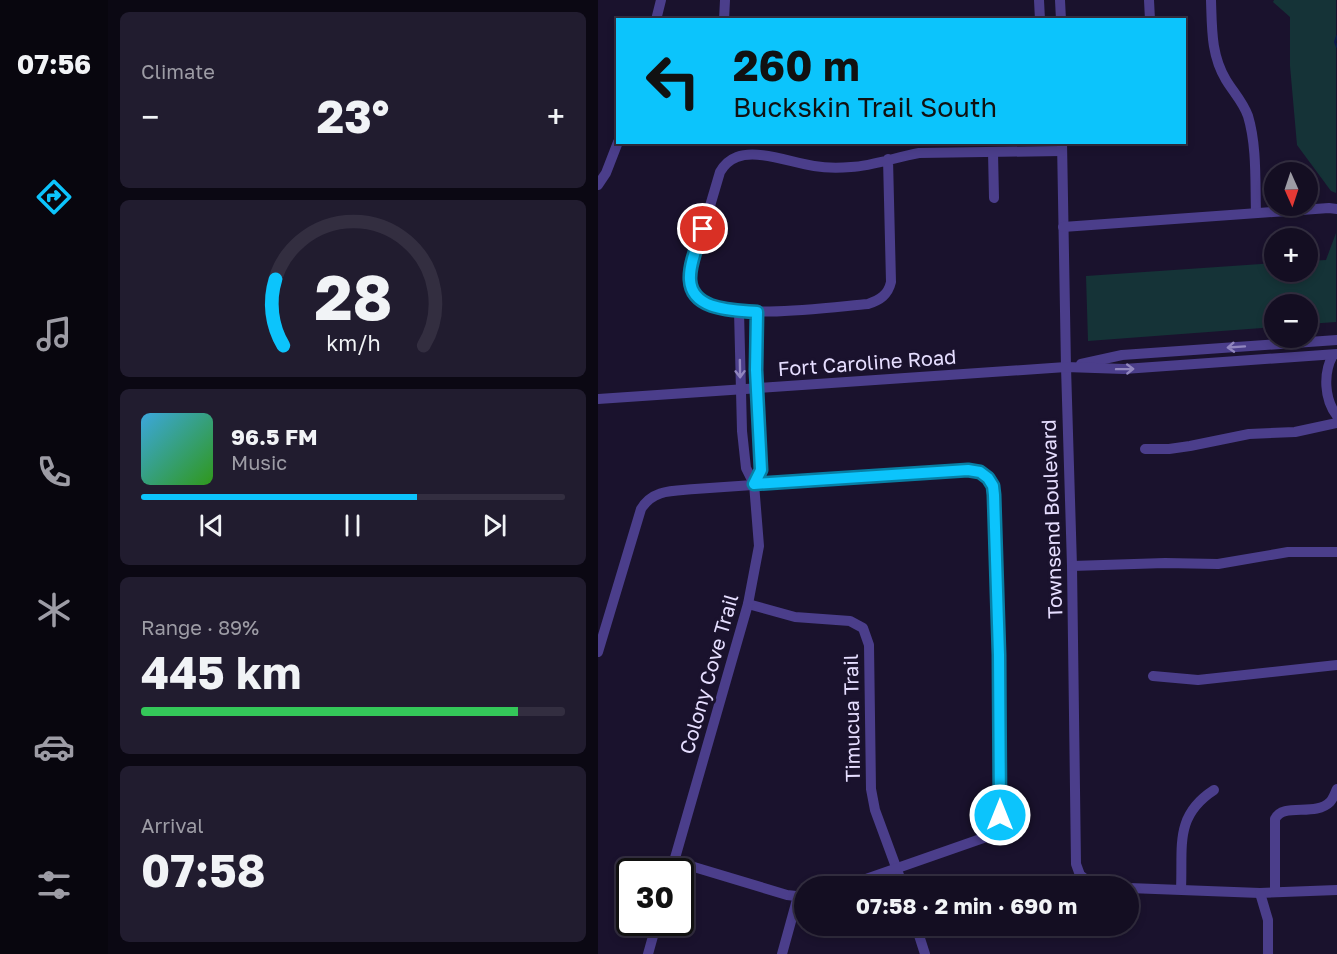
<!DOCTYPE html>
<meta charset="utf-8">
<style>
:root{--surface:#140e22;--page:#211c2f;--text:#f1f3f6;--muted:#9d9ca5;--line:#332e40;--accent:#0cc4fc}
body{margin:0;font-family:"Golos Text",sans-serif;background:var(--page);color:var(--text);height:100vh;display:flex;flex-direction:column;font-size:22px;white-space:nowrap}
*{box-sizing:border-box;margin:0}
p{font-size:20px;color:var(--muted)}
.icon{flex:none;width:33px;height:33px;fill:none;stroke:currentColor;stroke-width:2;stroke-linecap:round;stroke-linejoin:round}
.map{position:relative;flex:1;overflow:hidden}
.sheet{display:flex;flex-direction:column;gap:12px;padding:12px;background:#0b0813;width:490px}
.sheet>*{flex:none}
.guide{position:absolute;left:18px;top:18px;width:570px;height:126px;border-radius:0px;box-shadow:0 3px 9px #0003,0 0 0 2px var(--line);background:#0cc4fc;color:#111;overflow:hidden}
.needle{width:39px;rotate:177deg}
.tools{position:absolute;left:666px;top:162px;display:grid;gap:12px}
.tools a{display:grid;place-items:center;width:54px;height:54px;border-radius:50%;background:var(--surface);box-shadow:0 3px 9px #0003,0 0 0 2px var(--line);font-size:30px}
.speed{position:absolute;left:18px;top:858px;display:flex;gap:12px;font-size:30px;font-weight:700;text-align:center}
.speed>*{display:grid;place-content:center;width:78px;height:78px;border-radius:50%;background:var(--surface);box-shadow:0 3px 9px #0003,0 0 0 2px var(--line);line-height:1}
.speed .limit{border:3px solid #111;border-radius:9px;background:#fff;color:#111}
.pin{position:absolute;display:grid;place-items:center;width:51px;height:51px;color:#fff;margin:-26px;border:3px solid #fff;border-radius:50%;box-shadow:0 2px 6px #0007}
.me{position:absolute;width:66px;margin:-33px;rotate:0deg;stroke-linejoin:round;filter:drop-shadow(0 0 4px #0008)}
.turn{display:flex;align-items:center;gap:21px;height:126px;padding:0 18px;font-size:27px}
.turn .icon{width:78px;height:78px;stroke-width:2.5}
.turn b{display:block;font-size:42px;line-height:51px}
.big{font-size:45px;font-weight:700;line-height:1.1}
.sheet .tile{flex:1;display:flex;flex-direction:column;justify-content:center;gap:9px;min-width:0;padding:0 21px;border-radius:9px;background:var(--page)}
.sheet .dial{align-items:center;gap:0}
.dial svg{height:156px;overflow:visible;fill:none;stroke:var(--line);stroke-width:7;stroke-linecap:round;text-anchor:middle}
.dial text{fill:var(--text);stroke:none}
.song{display:flex;align-items:center;gap:18px}
.cover{width:72px;height:72px;border-radius:9px;background:linear-gradient(135deg,hsl(200 70% 55%),hsl(110 70% 35%))}
.played{height:6px;border-radius:3px;background:linear-gradient(90deg,var(--accent) 65%,var(--line) 65%)}
.keys{display:flex;justify-content:space-around;direction:ltr}
.heat{display:flex;justify-content:space-between;align-items:center;font-size:33px;direction:ltr}
.charge{height:9px;border-radius:4px;background:linear-gradient(90deg,#34c759 89%,var(--line) 0)}
.trip{position:absolute;left:196px;top:876px;width:345px;height:60px;border-radius:30px;background:var(--surface);box-shadow:0 3px 9px #0003,0 0 0 2px var(--line);font-weight:700;line-height:60px;text-align:center}
main{display:flex;flex:1;min-height:0}
.tab-bar{display:flex;flex-direction:column;width:108px;justify-content:space-around;align-items:center;background:#08060e;color:var(--muted)}
.tab-bar .icon{width:42px;height:42px}
.tab-bar .selected{color:var(--accent)}
.tab-bar b{font-size:27px;color:var(--text)}
.map>svg:first-child{display:block}
</style>
<main>
<nav class="tab-bar">
<b>07:56</b>
<svg class="icon selected" aria-label="directions" viewBox="0 0 24 24"><path d="M12 3l9 9-9 9-9-9zM9 14v-3h6M13 9l2 2-2 2"/></svg>
<svg class="icon" aria-label="music" viewBox="0 0 24 24"><path d="M9 18V5l10-2v13"/><circle cx="6" cy="18" r="3"/><circle cx="16" cy="16" r="3"/></svg>
<svg class="icon" aria-label="phone" viewBox="0 0 24 24"><path d="M5 4h4l2 5-3 2q2 4 5 5l2-3 5 2v4C11 20 4 13 5 4z"/></svg>
<svg class="icon" aria-label="climate" viewBox="0 0 24 24"><path d="M12 3v18M4 7l16 10M4 17L20 7"/></svg>
<svg class="icon" aria-label="car" viewBox="0 0 24 24"><path d="M5 17H2v-5l4-1 3-4h7l3 4 3 1v5h-3M9 17h6M6 11h13"/><circle cx="7" cy="17" r="2"/><circle cx="17" cy="17" r="2"/></svg>
<svg class="icon" aria-label="filters" viewBox="0 0 24 24"><path d="M4 7h16M4 17h16"/><circle cx="9" cy="7" r="2"/><circle cx="15" cy="17" r="2"/></svg>
</nav>
<section class="sheet">
<div class="tile"><p>Climate</p>
<div class="heat"><a>−</a><b class="big">23°</b><a>+</a></div>
</div>
<div class="tile dial"><svg viewBox="0 0 100 80">
<path d="M14 69A42 42 0 1 1 86 69"/>
<path d="M14 69A42 42 0 0 1 10 35" stroke="#0cc4fc"/>
<text x="50" y="56" font-size="32" font-weight="700">28</text>
<text x="50" y="72" font-size="11">km/h</text>
</svg></div>
<div class="tile">
<div class="song"><i class="cover"></i><div><b>96.5 FM</b><p>Music</p></div></div>
<div class="played"></div>
<div class="keys"><svg class="icon" aria-label="previous" viewBox="0 0 24 24"><path d="M18 5L8 12l10 7zM5 5v14"/></svg><svg class="icon" aria-label="pause" viewBox="0 0 24 24"><path d="M8 5v14M16 5v14"/></svg><svg class="icon" aria-label="next" viewBox="0 0 24 24"><path d="M6 5l10 7-10 7zM19 5v14"/></svg></div>
</div>
<div class="tile"><p>Range · 89%</p><b class="big">445 km</b><div class="charge"></div></div>
<div class="tile"><p>Arrival</p><b class="big">07:58</b></div>
</section>
<div class="map">
<svg width="739" height="954" viewBox="0 0 739 954">
<rect width="100%" height="100%" fill="#1a122d"/>
<!-- green -->
<g fill="#153337">
<polygon points="676,0 738,0 738,193 733,191 699,145 692,66 692,17 675,2"/>
<polygon points="738,233 738,322 710,324 710,304 676,304 676,327 490,341 488,276 676,263 676,272 710,272 710,261 728,260"/>
</g>
<g fill="none" stroke-linecap="round" stroke-linejoin="round">
<!-- stream -->
<polyline stroke="#0c1a4c" stroke-width="2" points="739,36 737,42 739,47"/>
<!-- minor -->
<g stroke="#4b3e8b" stroke-width="10">
<polyline points="441,0 442,20"/>
<polyline points="462,0 463,20"/>
<polyline points="551,0 552,20"/>
<path d="M613,0C614,29 613,55 628,80C636,93 645,102 650,116C659,146 657,182 658,213"/>
<polyline points="58,20 63,0"/>
<polyline points="126,20 127,0"/>
<polyline points="464,142 468,367 474,566 478,864 482,875 496,886"/>
<polyline points="395,152 396,198"/>
<path d="M290,159L293,282C290,295 282,300 270,304C233,307 138,320 108,303C94,295 91,282 94,267L122,172C126,165 131,160 139,157C160,149 194,163 216,166C228,168 241,168 253,167C275,166 298,157 321,153L464,151"/>
<polyline points="0,185 8,173 20,142"/>
<polyline points="465,227 731,208 739,209"/>
<path d="M735,355C725,373 726,399 739,416"/>
<polyline points="483,364 524,355 739,340"/>
<polyline points="0,399 468,367 526,369 739,354"/>
<polyline points="547,449 571,449 592,446 651,434 697,432 739,423"/>
<polyline points="156,484 163,470 158,370 159,312"/>
<polyline points="474,566 567,563 620,564 690,552 739,552"/>
<polyline points="150,604 197,617 252,621 265,628 271,645 273,789 277,810 305,886"/>
<path d="M0,652L43,509C55,489 75,491 97,489L370,470C385,473 394,478 396,495C401,601 402,708 402,815L397,831L394,835L248,886"/>
<polyline points="555,676 600,680 739,665"/>
<polyline points="76,861 189,895 207,897"/>
<polyline points="73,872 150,604 161,546 156,484 148,468 144,431 141,311"/>
<polyline points="531,888 662,893 739,890"/>
<path d="M583,889C585,846 576,816 616,790"/>
<path d="M677,892V819C685,802 717,817 732,802C735,799 737,793 739,789"/>
<polyline points="662,893 670,920 670,954"/>
<polyline points="318,926 327,954"/>
<polyline points="50,954 59,922"/>
<polyline points="184,954 200,896"/>
</g>
</g>
<!-- one-way arrows -->
<defs><path id="oneway-shaft" d="M-6 0H5M1.5-3L5.5 0L1.5 3" fill="none" stroke-width="1.6" stroke-linecap="round" stroke-linejoin="round" transform="scale(1.5)"/></defs>
<g stroke="#9186bf">
<use href="#oneway-shaft" transform="translate(638 347) rotate(176)"/>
<use href="#oneway-shaft" transform="translate(142 369) rotate(89)"/>
<use href="#oneway-shaft" transform="translate(527 369) rotate(-1)"/>
</g>
<g fill="none" stroke-linecap="round" stroke-linejoin="round">
<defs>
<path id="route" d="M105,229C100,244 91,264 92,280C94,311 136,310 159,312L158,370L163,470L156,484L370,470L382,472L390,478L395,486L396,495L401,655L402,815"/>
</defs>
<!-- route casing -->
<use href="#route" stroke="#087fa4" stroke-width="15"/>
<!-- route -->
<use href="#route" stroke="#0cc4fc" stroke-width="10"/>
</g>
<g text-anchor="middle" stroke-width="6" stroke-linejoin="round" paint-order="stroke">
<!-- street labels -->
<g font-size="20" fill="#e6deff" stroke="#1a122d">
<text transform="translate(269 363) rotate(-4)" y="7">Fort Caroline Road</text>
<text transform="translate(454 519) rotate(-92)" y="7">Townsend Boulevard</text>
<text transform="translate(111 674) rotate(-74)" y="7">Colony Cove Trail</text>
<text transform="translate(254 718) rotate(-91)" y="7">Timucua Trail</text>
</g>
</g>
</svg>
<div class="tools">
<a><svg class="needle" viewBox="-14 -14 28 28"><path d="M0-13l5 13h-10z" fill="#e53935"/><path d="M0 13l5-13h-10z" fill="#9d9ca5"/></svg></a>
<a>+</a>
<a>−</a>
</div>
<div class="speed"><div class="limit">30</div></div>
<div class="pin" style="left:105px;top:229px;background:#d93025"><svg class="icon" aria-label="arrive" viewBox="0 0 24 24"><path d="M6 21V4h12l-3 4 3 4H6"/></svg></div>
<svg class="me" style="left:402px;top:815px" viewBox="-20 -20 40 40"><circle r="17" fill="#0cc4fc" stroke="#fff" stroke-width="3"/><path d="M0-11L8 9 0 5-8 9z" fill="#fff"/></svg>
<div class="trip">07:58 · 2 min · 690 m</div>
<div class="guide">
<div class="turn"><svg class="icon" aria-label="left" viewBox="0 0 24 24"><path d="M17 20v-9H6M10 6l-5 5 5 5"/></svg><div><b>260 m</b>Buckskin Trail South</div></div>
</div>
</div>
</main>
